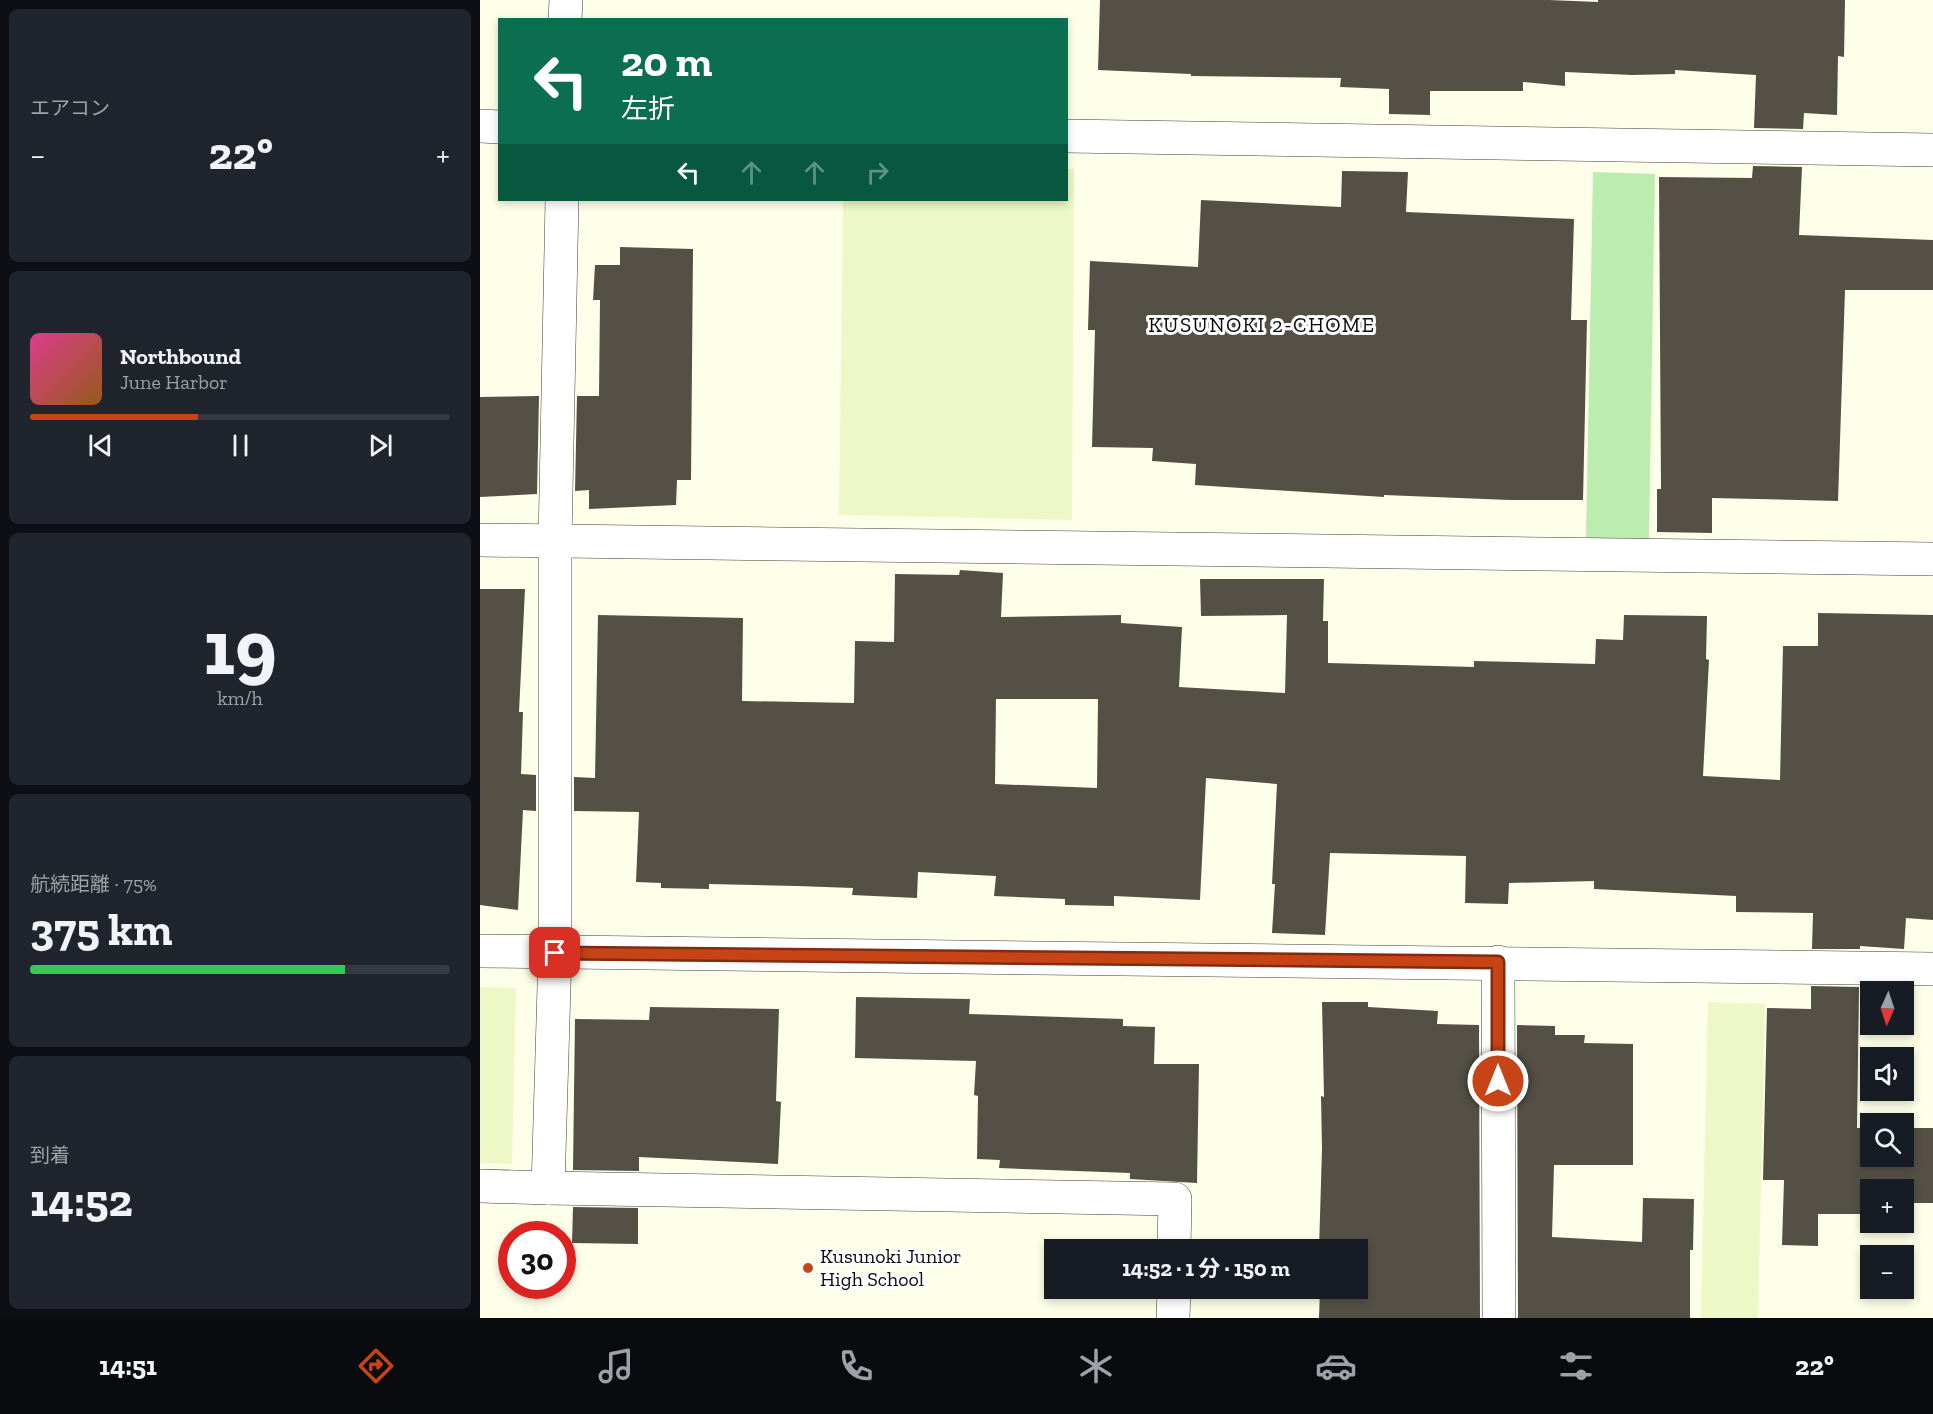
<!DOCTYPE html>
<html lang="ja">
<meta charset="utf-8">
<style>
:root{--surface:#171b24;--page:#20242c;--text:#f1f3f6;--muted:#9ea1a6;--line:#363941;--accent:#c74416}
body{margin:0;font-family:"Zilla Slab","Noto Sans JP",serif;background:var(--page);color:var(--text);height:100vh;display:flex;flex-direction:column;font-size:22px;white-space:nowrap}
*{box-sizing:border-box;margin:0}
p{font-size:20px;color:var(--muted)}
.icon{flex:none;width:33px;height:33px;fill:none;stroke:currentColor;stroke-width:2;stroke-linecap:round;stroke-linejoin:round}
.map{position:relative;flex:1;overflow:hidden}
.sheet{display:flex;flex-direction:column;gap:9px;padding:9px;background:#0d0f14;width:480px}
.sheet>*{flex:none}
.hud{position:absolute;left:18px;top:18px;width:570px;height:183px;border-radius:0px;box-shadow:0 3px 9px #0003;background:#0b6e4f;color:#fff;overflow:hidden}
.needle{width:39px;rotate:183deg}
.buttons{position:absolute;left:1380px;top:981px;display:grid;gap:12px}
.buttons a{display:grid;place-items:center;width:54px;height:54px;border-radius:0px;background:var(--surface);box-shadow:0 3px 9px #0003;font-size:30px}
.speed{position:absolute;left:18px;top:1221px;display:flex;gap:12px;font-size:30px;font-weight:700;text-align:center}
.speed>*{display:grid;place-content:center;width:78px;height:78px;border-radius:50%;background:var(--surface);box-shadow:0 3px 9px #0003;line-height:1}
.speed .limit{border:9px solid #d22;background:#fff;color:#111}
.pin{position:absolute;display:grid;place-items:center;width:51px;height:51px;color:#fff;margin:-26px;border-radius:12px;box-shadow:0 3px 9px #0006}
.me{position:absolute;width:66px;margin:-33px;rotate:0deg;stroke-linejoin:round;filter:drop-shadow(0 0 4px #0008)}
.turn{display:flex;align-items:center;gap:21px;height:126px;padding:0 24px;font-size:27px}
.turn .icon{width:78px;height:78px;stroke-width:2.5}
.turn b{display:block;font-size:42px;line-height:51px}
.lanes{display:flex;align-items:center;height:57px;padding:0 24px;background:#0003;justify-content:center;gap:30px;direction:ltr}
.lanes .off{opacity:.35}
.big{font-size:45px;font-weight:700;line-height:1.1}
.sheet .widget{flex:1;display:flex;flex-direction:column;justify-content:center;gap:9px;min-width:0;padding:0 21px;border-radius:9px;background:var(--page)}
.sheet .dial{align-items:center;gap:0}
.dial b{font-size:78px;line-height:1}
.song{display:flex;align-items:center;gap:18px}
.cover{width:72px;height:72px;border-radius:9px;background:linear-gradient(135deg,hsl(330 70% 55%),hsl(30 70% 35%))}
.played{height:6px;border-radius:3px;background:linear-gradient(90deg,var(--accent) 40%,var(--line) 40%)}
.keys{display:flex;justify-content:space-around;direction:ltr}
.heat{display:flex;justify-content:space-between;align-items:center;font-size:33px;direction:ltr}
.charge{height:9px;border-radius:4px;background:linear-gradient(90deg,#34c759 75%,var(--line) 0)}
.trip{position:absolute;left:564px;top:1239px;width:324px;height:60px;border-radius:0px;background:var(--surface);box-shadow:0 3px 9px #0003;font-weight:700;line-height:60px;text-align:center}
.tab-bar{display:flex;height:96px;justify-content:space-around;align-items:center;background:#090b0e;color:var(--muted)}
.tab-bar .icon{width:42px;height:42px}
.tab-bar .current{color:var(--accent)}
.tab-bar b{font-size:27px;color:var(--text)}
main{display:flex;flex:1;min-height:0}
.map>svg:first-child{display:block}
</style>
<main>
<section class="sheet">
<div class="widget"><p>エアコン</p>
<div class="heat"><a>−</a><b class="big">22°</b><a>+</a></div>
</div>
<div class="widget">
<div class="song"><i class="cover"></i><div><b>Northbound</b><p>June Harbor</p></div></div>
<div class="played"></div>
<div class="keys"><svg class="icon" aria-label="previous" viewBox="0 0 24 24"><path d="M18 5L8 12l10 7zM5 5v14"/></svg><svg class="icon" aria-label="pause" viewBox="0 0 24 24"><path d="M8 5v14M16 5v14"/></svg><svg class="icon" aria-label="next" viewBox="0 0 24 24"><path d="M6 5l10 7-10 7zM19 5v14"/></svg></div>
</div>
<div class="widget dial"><b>19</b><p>km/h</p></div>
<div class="widget"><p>航続距離 · 75%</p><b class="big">375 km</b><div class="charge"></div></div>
<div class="widget"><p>到着</p><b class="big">14:52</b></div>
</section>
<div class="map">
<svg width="1453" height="1318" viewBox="0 0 1453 1318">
<rect width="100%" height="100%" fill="#fdffe8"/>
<!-- farmland -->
<g fill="#edf8c6">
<polygon points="587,169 594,169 592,520 359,515 363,200 586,200"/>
<polygon points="0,987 36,988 32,1164 0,1163"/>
<polygon points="1228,1002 1285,1004 1278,1318 1221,1318"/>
</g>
<!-- green -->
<polygon fill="#bcedaf" points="1113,172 1175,174 1169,539 1106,538"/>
<!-- building -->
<g fill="#545046" fill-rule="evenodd">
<polygon points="620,0 1069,0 1118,2 1118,0 1365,0 1364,57 1358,56 1357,115 1324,113 1323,129 1274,128 1276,75 1195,70 1195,74 1152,75 1085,72 1085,86 1043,82 1043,91 950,91 950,115 909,114 909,89 860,87 861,78 711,76 711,74 618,70"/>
<polygon points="1273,166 1322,167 1319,235 1453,240 1453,290 1365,290 1358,501 1232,498 1232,533 1177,532 1177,489 1181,489 1179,177 1272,178"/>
<polygon points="862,171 928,172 926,212 1094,219 1091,320 1107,320 1103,500 1030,500 904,495 904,497 715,485 716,464 672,461 673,448 612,447 615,330 608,330 610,261 718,267 721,200 861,207"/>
<polygon points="140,247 213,249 211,480 197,480 196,505 109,509 109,490 95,491 97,396 119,396 120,300 113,300 115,265 140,265"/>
<polygon points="59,396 57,494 0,497 0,397"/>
<path d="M480,570L523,573L521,617L641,615V623L702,627L699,687L805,693L807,615L721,616L720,579H844L843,621H848V663L994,667V661L1115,664L1116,639L1143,640L1144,615L1227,616L1226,659L1229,660L1223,776L1300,780L1303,646H1338V613L1453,615V920L1426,918L1424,949L1380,946V949H1332L1333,913L1256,912V896L1114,889V881L1029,883L1028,904L985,903L986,856L850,853L845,935L792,933L795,884H792L797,784L726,778L720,900L634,896V906L585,905V899L514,896L516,876L438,872L437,898L372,895L373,888L317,886L229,884V889L181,888V883L156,882L159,812L94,811V777L115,778L118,615L263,618L262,701L374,703L375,641L414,642L415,574L479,575ZM516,699H618L617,788L515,784Z"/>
<polygon points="0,589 45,589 39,712 43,712 41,774 56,775 56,811 43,810 38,910 0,905"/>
<polygon points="1331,986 1379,987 1377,1128 1390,1128 1390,1156 1424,1156 1424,1128 1453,1128 1453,1203 1425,1203 1424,1214 1424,1190 1390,1190 1390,1214 1338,1214 1338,1246 1302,1245 1304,1180 1283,1180 1287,1008 1331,1009"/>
<polygon points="376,997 490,999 489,1014 643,1019 643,1026 675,1027 674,1064 719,1064 717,1183 650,1179 650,1173 519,1168 520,1160 497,1159 498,1096 494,1095 496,1061 375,1058"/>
<polygon points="842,1002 888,1002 888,1007 958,1011 957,1024 999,1025 1000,1318 839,1318 840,1288 878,1288 878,1250 839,1250 842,1149 841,1096 844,1097"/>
<polygon points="170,1007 299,1009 296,1101 301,1102 298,1164 159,1157 159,1171 93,1170 95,1019 169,1020"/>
<polygon points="1037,1025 1075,1026 1075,1035 1105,1035 1104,1043 1153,1044 1153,1165 1074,1165 1072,1237 1162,1242 1163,1198 1214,1199 1213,1250 1210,1250 1210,1318 1038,1318"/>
<polygon points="93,1207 158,1208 158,1244 92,1243"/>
</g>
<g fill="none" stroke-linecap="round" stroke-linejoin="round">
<defs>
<g id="street">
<polyline points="85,20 86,0"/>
<polyline points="0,126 20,127"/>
<polyline points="586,136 1453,150"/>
<polyline points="0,540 1453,559"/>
<polyline points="0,951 1453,969"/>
<polyline points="1018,962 1019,1318"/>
<polyline points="0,1186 68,1188 695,1199 694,1250"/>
<polyline points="68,1188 75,953 75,541 82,200"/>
<polyline points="693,1318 694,1288"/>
</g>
</defs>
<!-- street casing -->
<use href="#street" stroke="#3e3e3e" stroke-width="34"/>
<!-- street -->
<use href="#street" stroke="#fff" stroke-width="33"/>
</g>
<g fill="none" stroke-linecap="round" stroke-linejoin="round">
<defs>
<polyline id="route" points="75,953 1018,962 1018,1081"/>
</defs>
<!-- route casing -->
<use href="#route" stroke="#812c0e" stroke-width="15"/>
<!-- route -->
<use href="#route" stroke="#c74416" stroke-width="10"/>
</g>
<!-- markers -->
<circle fill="#c74416" stroke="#fff" stroke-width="2" cx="328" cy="1268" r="6"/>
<g text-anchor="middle" stroke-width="6" stroke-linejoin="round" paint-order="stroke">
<!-- poi labels -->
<g font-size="20" fill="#0b0b0b" stroke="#fff" text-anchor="start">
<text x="340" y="1263">Kusunoki Junior<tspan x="340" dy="23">High School</tspan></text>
</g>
<!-- neighbourhood labels -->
<g font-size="21" letter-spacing="1.5" fill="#0b0b0b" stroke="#fff">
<text x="782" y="332">KUSUNOKI 2-CHOME</text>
</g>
</g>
</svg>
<div class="buttons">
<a><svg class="needle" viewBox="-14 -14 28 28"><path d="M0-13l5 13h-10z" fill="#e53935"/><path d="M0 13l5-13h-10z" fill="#9ea1a6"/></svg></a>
<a><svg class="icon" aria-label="sound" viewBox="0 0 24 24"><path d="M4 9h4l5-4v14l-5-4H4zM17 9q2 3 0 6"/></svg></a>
<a><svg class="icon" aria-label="search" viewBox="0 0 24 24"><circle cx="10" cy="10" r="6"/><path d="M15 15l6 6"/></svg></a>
<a>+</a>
<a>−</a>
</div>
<div class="speed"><div class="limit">30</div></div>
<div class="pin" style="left:75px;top:953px;background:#d93025"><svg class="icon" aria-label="arrive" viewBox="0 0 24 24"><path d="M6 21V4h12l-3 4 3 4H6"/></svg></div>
<svg class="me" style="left:1018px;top:1081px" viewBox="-20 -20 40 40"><circle r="17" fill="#c74416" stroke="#fff" stroke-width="3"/><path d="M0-11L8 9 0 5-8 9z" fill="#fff"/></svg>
<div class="trip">14:52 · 1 分 · 150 m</div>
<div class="hud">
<div class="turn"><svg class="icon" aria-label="left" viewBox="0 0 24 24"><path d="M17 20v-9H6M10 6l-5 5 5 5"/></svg><div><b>20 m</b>左折</div></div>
<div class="lanes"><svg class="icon" aria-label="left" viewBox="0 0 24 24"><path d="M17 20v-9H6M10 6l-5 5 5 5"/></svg><svg class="icon off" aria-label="ahead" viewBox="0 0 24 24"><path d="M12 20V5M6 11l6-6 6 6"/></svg><svg class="icon off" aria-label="ahead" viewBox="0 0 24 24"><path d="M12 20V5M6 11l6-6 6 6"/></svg><svg class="icon off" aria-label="right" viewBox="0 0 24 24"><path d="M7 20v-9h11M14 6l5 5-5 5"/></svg></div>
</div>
</div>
</main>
<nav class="tab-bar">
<b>14:51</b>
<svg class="icon current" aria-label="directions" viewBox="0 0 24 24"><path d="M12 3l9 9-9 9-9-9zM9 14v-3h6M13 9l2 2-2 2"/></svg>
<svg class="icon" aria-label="music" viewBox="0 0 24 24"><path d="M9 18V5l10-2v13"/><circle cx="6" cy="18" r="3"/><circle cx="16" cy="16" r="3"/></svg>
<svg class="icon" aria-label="phone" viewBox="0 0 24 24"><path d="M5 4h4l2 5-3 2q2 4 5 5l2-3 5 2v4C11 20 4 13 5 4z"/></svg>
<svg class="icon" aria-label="climate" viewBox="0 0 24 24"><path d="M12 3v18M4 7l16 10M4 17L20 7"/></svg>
<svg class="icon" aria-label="car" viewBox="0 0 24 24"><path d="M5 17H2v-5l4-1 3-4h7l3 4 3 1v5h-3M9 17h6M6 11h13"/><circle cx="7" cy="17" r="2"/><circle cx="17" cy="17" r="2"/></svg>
<svg class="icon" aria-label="filters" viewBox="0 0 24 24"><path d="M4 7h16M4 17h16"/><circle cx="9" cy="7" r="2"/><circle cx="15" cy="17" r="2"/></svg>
<b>22°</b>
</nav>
